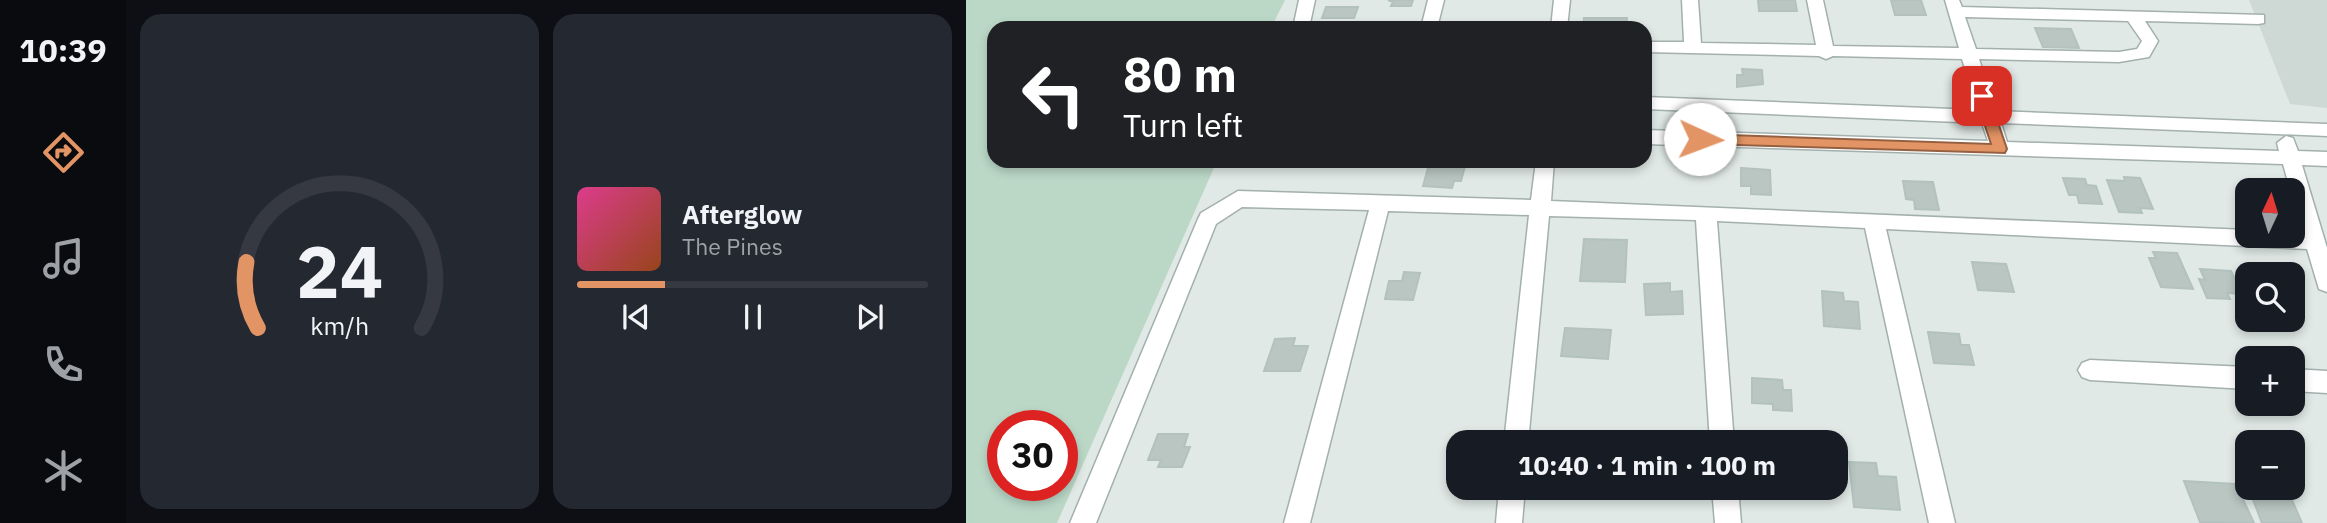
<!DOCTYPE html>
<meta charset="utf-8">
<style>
:root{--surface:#171b24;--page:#242831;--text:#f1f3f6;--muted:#9ea1a6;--line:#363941;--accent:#e39464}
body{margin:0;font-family:"IBM Plex Sans",sans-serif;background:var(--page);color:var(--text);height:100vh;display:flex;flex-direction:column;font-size:26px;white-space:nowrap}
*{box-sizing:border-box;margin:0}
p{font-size:23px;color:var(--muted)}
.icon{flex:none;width:38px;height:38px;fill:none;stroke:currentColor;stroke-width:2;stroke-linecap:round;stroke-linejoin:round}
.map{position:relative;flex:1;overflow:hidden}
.drawer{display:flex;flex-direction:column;gap:14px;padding:14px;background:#0d0f14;width:840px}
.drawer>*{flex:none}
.top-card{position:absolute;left:21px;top:21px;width:665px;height:147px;border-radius:21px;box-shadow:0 4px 10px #0003;background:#202124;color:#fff;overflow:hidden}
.needle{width:46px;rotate:4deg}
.buttons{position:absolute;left:1269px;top:178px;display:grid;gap:14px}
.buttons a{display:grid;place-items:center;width:70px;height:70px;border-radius:14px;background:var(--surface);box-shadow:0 4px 10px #0003;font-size:35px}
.speed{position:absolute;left:21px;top:410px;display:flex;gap:14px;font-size:35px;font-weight:700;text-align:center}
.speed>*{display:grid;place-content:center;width:91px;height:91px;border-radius:50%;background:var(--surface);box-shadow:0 4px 10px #0003;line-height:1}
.speed .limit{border:10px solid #d22;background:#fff;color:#111}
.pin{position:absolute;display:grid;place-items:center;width:60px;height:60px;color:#fff;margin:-30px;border-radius:14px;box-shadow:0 4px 10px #0006}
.me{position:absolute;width:77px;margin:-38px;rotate:92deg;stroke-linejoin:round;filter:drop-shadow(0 0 5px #0008)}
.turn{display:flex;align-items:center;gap:24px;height:147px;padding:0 21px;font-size:32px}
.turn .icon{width:91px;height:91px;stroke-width:2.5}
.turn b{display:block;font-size:49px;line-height:60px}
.drawer .widget{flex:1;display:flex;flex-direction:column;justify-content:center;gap:10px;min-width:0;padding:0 24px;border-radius:21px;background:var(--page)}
.drawer .dial{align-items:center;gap:0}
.dial svg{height:182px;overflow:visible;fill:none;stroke:var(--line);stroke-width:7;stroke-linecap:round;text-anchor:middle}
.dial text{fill:var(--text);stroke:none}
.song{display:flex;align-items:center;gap:21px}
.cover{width:84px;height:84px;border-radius:10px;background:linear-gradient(135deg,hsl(330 70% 55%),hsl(20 70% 35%))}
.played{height:7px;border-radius:4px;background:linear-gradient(90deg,var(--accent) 25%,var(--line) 25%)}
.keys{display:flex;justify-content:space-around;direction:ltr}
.drawer .tiles{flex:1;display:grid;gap:14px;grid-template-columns:repeat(2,1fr)}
.trip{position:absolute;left:480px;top:430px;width:402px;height:70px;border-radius:21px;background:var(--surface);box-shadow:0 4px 10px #0003;font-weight:700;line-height:70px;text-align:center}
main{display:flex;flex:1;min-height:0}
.dock{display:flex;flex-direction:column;width:126px;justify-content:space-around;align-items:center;background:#090b0e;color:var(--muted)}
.dock .icon{width:49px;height:49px}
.dock .current{color:var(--accent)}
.dock b{font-size:32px;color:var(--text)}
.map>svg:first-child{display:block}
</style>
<main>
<nav class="dock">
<b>10:39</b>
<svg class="icon current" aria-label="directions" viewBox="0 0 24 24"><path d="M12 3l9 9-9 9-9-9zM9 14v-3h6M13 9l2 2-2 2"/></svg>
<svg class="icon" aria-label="music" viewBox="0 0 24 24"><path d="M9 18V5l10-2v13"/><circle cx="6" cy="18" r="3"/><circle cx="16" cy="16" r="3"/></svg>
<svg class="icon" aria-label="phone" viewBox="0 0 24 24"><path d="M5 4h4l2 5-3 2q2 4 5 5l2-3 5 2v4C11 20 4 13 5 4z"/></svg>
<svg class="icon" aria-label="climate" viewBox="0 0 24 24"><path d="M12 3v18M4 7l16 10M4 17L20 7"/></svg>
</nav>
<section class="drawer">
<div class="tiles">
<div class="widget dial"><svg viewBox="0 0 100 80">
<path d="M14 69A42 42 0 1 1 86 69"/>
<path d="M14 69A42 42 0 0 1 9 40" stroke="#e39464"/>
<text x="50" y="56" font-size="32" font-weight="700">24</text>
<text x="50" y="72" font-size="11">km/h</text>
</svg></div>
<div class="widget">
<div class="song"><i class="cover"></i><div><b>Afterglow</b><p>The Pines</p></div></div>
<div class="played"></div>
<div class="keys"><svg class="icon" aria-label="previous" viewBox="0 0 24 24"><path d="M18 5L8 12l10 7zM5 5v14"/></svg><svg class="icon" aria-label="pause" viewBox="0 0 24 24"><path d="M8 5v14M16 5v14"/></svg><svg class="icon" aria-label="next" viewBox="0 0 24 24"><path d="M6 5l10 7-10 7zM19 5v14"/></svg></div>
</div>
</div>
</section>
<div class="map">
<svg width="1361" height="523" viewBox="0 0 1361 523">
<rect width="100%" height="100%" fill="#e0e9e6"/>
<!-- built -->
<polygon fill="#ced9d5" points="1283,0 1361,0 1361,108 1324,104"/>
<!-- green -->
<path fill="#bbd8c7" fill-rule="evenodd" d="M0,0H319L305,28H28V161H251L91,523H0ZM37,425H96V485H37Z"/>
<!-- building -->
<g fill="#b9c6c2" stroke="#b3c2be" stroke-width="2">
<polygon points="422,0 447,0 445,6 425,6 427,2"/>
<polygon points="792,0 829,0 831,11 793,11"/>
<polygon points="925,0 955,0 960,15 929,15"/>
<polygon points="360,7 392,7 388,18 356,18"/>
<polygon points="618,18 661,18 660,28 617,28"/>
<polygon points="1069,28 1105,29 1113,48 1077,47"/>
<polygon points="776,69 796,70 797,84 771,87 771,75 777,75"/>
<polygon points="464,161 500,163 495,181 488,181 486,188 457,186"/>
<polygon points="775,168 804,170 805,195 785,194 785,186 775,186"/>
<polygon points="1158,177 1174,178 1187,209 1174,208 1176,213 1153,212 1141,180 1159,181"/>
<polygon points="1097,178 1119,179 1121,185 1130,186 1136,204 1113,203 1111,195 1103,195"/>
<polygon points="937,181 967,182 973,210 949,209 948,200 940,199"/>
<polygon points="618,239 661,240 659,282 614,281"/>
<polygon points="1187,252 1211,253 1227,289 1195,287 1183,258 1190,258"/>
<polygon points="1006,262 1040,264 1048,292 1012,290"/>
<polygon points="1234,269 1265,271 1276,294 1261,293 1264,299 1241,298 1233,279 1239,280"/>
<polygon points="438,272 454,273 447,300 419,299 423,281 436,281"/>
<polygon points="704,283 704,292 716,291 717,314 680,315 678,284"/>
<polygon points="856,291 877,293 878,301 892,302 894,329 858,326"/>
<polygon points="599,328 645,330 642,359 595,356"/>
<polygon points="962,332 993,334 995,345 1003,345 1008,365 968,363"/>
<polygon points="329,338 327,346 342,346 334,371 298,371 309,339"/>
<polygon points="786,378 816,380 817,390 825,390 826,411 807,410 807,404 786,403"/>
<polygon points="192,434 222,434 218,447 224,447 216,467 192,467 195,460 182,460"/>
<polygon points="883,462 910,463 912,476 930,477 934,510 888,507"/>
<polygon points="1218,481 1270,484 1288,523 1234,522"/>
<polygon points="1286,497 1326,500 1336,523 1296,523"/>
</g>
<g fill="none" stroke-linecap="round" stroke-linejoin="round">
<defs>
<g id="minor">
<polygon points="333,0 349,0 343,28 327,28"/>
<polygon points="462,0 478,0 471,28 455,28"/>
<polygon points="588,0 604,0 601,28 585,28"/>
<path d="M716,0H732L735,43L850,45L841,0H857L867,46L993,48L979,0H993L996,7L1298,15V23L1292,24L1179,21L1192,41L1183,57L1153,62L1013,59L1030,111L1361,124V136L1035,123L1041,142L1313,151L1311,143L1320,136L1327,138L1332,151L1361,152V166L1336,165L1361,248V292L1353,289L1341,249L920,229L989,523H963L899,228L751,221L768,443H744L730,220L583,216L562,443H538L563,215L422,211L344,523H318L403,210L276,207L250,224L130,523H104L232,219L235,213L272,191L565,200L570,161H588L585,201L1281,230V236H1326V232H1336L1317,164L679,144V130L1022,141L1016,123L679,109V97L1012,110L996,59L867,56L860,59L853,56L679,52V42H718ZM999,17L1162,21L1176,41L1171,49L1153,52L1010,49Z"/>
<polygon points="1124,360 1281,367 1281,389 1124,380 1116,377 1112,370 1116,363"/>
<polygon points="1326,369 1361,371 1361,393 1326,391"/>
<polygon points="533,488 559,488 556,523 530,523"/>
<polygon points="746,488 772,488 775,523 749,523"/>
</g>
</defs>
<!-- minor casing -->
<use href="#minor" stroke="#a3b0ad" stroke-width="3"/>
<!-- minor -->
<use href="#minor" fill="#fff" fill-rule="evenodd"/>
</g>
<!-- route -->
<polygon fill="#e39464" stroke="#946041" stroke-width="2" points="1016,91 1023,96 1041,149 1039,153 734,144 727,139 734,134 1025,144 1009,96"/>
</svg>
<div class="buttons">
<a><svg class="needle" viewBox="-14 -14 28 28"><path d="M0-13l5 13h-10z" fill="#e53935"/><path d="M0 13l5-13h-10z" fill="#9ea1a6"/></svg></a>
<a><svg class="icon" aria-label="search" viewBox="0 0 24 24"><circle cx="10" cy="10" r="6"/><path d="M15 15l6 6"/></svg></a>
<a>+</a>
<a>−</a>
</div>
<div class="speed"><div class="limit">30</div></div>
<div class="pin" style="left:1016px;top:96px;background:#d93025"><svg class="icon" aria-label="arrive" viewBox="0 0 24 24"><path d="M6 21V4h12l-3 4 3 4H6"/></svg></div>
<svg class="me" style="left:734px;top:139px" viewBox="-20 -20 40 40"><circle r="19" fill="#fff"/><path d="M0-13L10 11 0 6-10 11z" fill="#e39464"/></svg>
<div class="trip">10:40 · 1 min · 100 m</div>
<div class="top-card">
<div class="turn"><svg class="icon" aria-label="left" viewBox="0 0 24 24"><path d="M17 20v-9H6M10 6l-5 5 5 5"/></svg><div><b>80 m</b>Turn left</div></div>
</div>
</div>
</main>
